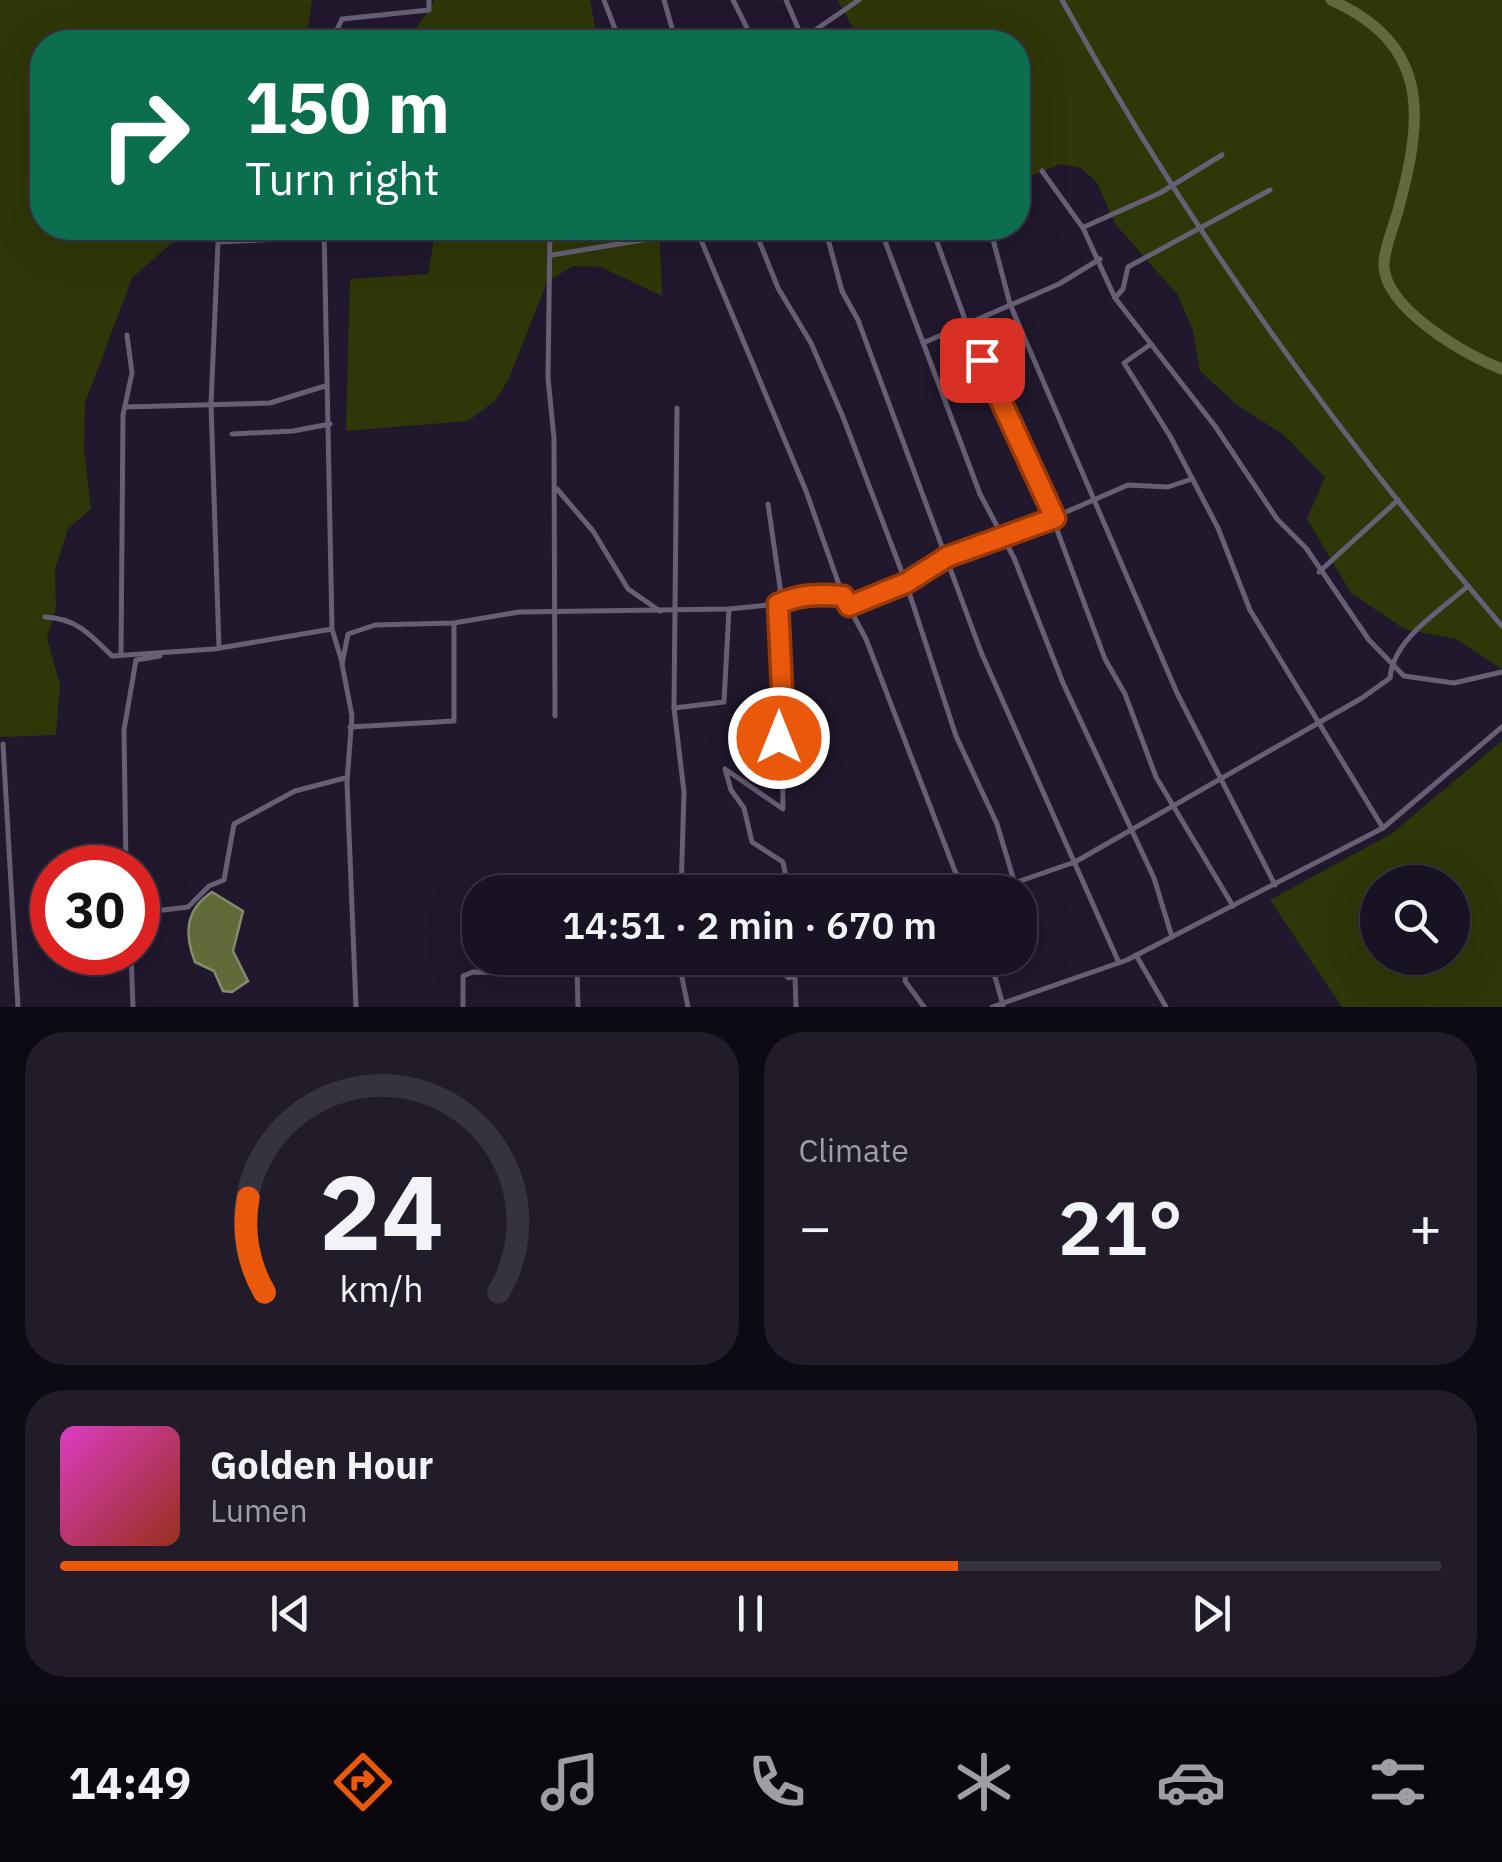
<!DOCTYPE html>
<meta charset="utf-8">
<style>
:root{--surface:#191222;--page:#221b2a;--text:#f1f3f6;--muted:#9f9ea5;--line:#373240;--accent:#ea580c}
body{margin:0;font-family:"IBM Plex Sans",sans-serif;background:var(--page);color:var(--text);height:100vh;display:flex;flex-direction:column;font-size:38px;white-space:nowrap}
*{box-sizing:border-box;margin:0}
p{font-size:32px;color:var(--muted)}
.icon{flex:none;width:55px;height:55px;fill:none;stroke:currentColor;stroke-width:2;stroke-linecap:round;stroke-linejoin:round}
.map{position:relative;height:1007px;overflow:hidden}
.details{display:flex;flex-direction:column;gap:25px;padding:25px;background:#0e0a13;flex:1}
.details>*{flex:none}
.top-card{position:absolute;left:30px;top:30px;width:1000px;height:210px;border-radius:40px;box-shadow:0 10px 40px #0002,0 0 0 2px var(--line);background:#0b6e4f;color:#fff;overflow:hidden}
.controls{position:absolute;left:1360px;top:865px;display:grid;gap:20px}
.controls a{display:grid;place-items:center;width:110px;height:110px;border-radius:50%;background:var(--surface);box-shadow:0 10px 40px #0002,0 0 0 2px var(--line);font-size:50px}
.speed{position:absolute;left:30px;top:845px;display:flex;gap:20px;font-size:50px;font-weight:700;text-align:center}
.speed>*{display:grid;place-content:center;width:130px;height:130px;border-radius:50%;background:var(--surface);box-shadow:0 10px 40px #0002,0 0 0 2px var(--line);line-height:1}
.speed .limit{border:15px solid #d22;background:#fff;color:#111}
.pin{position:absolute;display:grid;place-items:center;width:85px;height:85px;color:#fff;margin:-42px;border-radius:20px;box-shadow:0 5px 15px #0006}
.me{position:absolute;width:110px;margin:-55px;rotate:0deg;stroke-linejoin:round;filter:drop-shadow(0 0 8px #0008)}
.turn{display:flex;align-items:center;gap:35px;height:210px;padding:0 50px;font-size:45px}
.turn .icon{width:130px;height:130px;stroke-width:2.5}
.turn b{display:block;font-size:70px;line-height:85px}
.big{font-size:75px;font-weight:600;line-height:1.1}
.details .tile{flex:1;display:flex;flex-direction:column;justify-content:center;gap:15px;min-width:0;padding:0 35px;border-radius:40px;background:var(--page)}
.details .dial{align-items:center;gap:0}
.dial svg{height:260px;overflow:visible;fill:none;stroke:var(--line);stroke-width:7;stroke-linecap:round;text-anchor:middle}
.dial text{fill:var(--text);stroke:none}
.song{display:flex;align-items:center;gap:30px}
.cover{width:120px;height:120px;border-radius:15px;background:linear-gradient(135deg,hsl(310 70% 55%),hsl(10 70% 35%))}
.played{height:10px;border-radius:5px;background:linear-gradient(90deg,var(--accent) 65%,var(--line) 65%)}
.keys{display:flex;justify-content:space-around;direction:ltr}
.heat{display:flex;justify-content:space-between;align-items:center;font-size:55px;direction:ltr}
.details .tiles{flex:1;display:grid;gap:25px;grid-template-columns:1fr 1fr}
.tile:last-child{grid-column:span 2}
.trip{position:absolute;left:462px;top:875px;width:575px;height:100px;border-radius:40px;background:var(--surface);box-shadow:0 10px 40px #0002,0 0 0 2px var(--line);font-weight:600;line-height:100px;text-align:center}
.dock{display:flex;height:160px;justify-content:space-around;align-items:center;background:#0a070e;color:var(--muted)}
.dock .icon{width:70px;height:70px}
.dock .on{color:var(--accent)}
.dock b{font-size:45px;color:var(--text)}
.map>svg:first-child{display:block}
</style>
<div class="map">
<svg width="1502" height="1007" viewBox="0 0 1502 1007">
<rect width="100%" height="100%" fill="#21182d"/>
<!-- green -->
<g fill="#2e3708" fill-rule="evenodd">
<polygon points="0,0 312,0 306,42 42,42 42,228 231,228 182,234 132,278 85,403 84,449 91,509 68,529 55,569 56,609 47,638 60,685 56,735 0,737"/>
<polygon points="435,0 590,0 598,42 407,42"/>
<polygon points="837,0 1502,0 1502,669 1456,639 1404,629 1351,593 1307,519 1325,477 1284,435 1236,404 1200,371 1193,330 1177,294 1116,225 1097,183 1081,168 1061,164 1018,181 1018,42 861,42"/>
<polygon points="436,228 664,228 660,244 662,296 601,267 573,266 547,282 509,378 496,400 468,421 346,431 350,279 428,274"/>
<path d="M1502,741V1007H1342L1270,900L1391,834ZM1452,882V958H1378V882Z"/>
</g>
<!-- water -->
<path fill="#606b39" stroke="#858b6d" stroke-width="2.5" d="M212,892L243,911L233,951L248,981L232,992L223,991L214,971L195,962C184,934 185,910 212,892Z"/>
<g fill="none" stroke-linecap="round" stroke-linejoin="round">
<!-- river -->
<path stroke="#606b39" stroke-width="11" d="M1331,0C1429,44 1424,114 1399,207C1395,224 1383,250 1384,267C1387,310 1467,356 1502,369"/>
<!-- minor -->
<g stroke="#675f74" stroke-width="5">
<polyline points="604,0 620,42"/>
<polyline points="664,0 676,42"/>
<polyline points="733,0 754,42"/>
<polyline points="786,0 804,42"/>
<path d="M1062,0C1185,223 1335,433 1502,626"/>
<polyline points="802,39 859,0"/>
<polyline points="331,42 342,19 429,10 429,0"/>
<polyline points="1042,171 1083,228 1115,298 1215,426 1277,519 1306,548 1369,640 1404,676 1454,683 1502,672"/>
<polyline points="1084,227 1160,193 1222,155"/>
<polyline points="217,228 218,242"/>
<polyline points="324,228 332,629"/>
<polyline points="550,228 548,378 554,438 555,716"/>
<polyline points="696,228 806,491 843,596 866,639 963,892"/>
<polyline points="754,228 778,288 811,343 843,417 906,583 956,736 997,824 1015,884"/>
<polyline points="825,228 842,291 858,320 981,652 1119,963"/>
<polyline points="880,228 980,494 1014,558 1063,683 1154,878 1172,937"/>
<polyline points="932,228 967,325 1034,468 1105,659 1125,694 1156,777 1233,906"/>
<polyline points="990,228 1010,304 1177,693 1275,885"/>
<polyline points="552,255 649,239 671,228"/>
<polyline points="1115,298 1123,289 1128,267 1270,190"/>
<polyline points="923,343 1059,284 1100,259"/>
<polyline points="1151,344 1124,363 1170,436 1218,528 1250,610 1383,828"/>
<polyline points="126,407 270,403 325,386"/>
<polyline points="232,434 293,431 330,424"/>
<polyline points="557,489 593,531 628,589 660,611"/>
<polyline points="768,504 780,587 783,809 725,769 731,790 744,808 752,842 783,862 789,892"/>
<polyline points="1319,572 1398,500"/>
<polyline points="849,606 906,583 947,557 1004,539 1128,485 1168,487 1192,479"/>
<path d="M45,617C76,618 91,635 112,656L214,649L332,629L342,662"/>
<polyline points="219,648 211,404 218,242 323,237 337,234 340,228"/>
<polyline points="121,655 123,415 132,373 127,335"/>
<polyline points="674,708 677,408"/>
<polyline points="350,727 454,721 454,623"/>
<polyline points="3,744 18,1007"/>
<polyline points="126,868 124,730 136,660 160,656"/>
<polyline points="681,892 684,792 674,708 724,702 729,609"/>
<polyline points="942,892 943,885 957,874"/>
<path d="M988,892L1075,862L1362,698L1390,678C1393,639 1440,611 1468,586"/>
<polyline points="138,913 188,907 209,886 224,880 234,824 295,791 345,778"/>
<polyline points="131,952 133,1007"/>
<polyline points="1136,955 1166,1007"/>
<polyline points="678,958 688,1007"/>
<polyline points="732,958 733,962 738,959 746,965 774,965 789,978 795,976 796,1007"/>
<polyline points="917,958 907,967 905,981 924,1007"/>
<polyline points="982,958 995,977 1003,1005"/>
<polyline points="795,976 796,958"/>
<polyline points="356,1007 347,782 352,716 342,664 348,634 375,625 454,623 519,612 729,609 778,604 797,595 843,596"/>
<polyline points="463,1007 463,976 473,972 521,973"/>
<polyline points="578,1007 577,969 733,962"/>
<polyline points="992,1007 1127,960 1383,828 1502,727"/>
</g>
</g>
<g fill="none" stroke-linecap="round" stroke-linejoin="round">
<defs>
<path id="route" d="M779,738L783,710L778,604C800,594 819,594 843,596L849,606L906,583L947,557L1055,518L982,360"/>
</defs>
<!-- route casing -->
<use href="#route" stroke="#983908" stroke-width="25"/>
<!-- route -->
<use href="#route" stroke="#ea580c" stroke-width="18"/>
</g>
</svg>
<div class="controls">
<a><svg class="icon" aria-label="search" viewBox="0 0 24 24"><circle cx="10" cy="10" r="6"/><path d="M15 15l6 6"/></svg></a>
</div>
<div class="speed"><div class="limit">30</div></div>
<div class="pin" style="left:982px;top:360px;background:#d93025"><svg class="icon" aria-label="arrive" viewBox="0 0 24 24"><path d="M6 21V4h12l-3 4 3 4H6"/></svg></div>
<svg class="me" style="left:779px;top:738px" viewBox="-20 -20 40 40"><circle r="17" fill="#ea580c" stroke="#fff" stroke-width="3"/><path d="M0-11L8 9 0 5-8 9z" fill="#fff"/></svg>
<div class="trip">14:51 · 2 min · 670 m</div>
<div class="top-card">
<div class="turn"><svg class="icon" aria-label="right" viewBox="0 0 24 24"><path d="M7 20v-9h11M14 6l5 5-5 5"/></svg><div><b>150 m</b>Turn right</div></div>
</div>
</div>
<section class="details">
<div class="tiles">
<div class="tile dial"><svg viewBox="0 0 100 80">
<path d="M14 69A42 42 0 1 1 86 69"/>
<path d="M14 69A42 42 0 0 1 9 40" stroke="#ea580c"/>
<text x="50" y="56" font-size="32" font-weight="700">24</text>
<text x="50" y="72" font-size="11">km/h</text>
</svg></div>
<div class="tile"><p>Climate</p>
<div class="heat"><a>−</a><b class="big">21°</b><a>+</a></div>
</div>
<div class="tile">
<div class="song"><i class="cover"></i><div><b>Golden Hour</b><p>Lumen</p></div></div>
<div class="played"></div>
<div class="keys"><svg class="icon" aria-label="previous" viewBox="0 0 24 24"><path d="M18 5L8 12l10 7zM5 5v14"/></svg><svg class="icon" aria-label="pause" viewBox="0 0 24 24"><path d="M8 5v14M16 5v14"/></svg><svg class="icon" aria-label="next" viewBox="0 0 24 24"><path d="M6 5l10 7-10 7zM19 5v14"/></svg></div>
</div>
</div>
</section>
<nav class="dock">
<b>14:49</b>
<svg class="icon on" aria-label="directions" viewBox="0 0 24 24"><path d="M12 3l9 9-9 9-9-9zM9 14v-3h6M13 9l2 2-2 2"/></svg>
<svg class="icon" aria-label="music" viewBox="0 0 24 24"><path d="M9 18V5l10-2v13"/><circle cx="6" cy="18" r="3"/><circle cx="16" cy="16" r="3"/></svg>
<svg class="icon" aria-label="phone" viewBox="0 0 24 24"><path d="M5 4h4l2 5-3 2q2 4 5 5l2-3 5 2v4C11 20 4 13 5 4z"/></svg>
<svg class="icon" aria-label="climate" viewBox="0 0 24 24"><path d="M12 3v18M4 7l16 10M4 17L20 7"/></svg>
<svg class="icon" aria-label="car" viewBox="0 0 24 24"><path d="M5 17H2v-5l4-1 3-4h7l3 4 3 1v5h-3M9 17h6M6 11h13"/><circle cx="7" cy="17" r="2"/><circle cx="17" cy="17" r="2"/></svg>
<svg class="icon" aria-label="filters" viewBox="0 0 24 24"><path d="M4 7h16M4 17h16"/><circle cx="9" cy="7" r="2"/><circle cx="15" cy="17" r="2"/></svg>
</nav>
